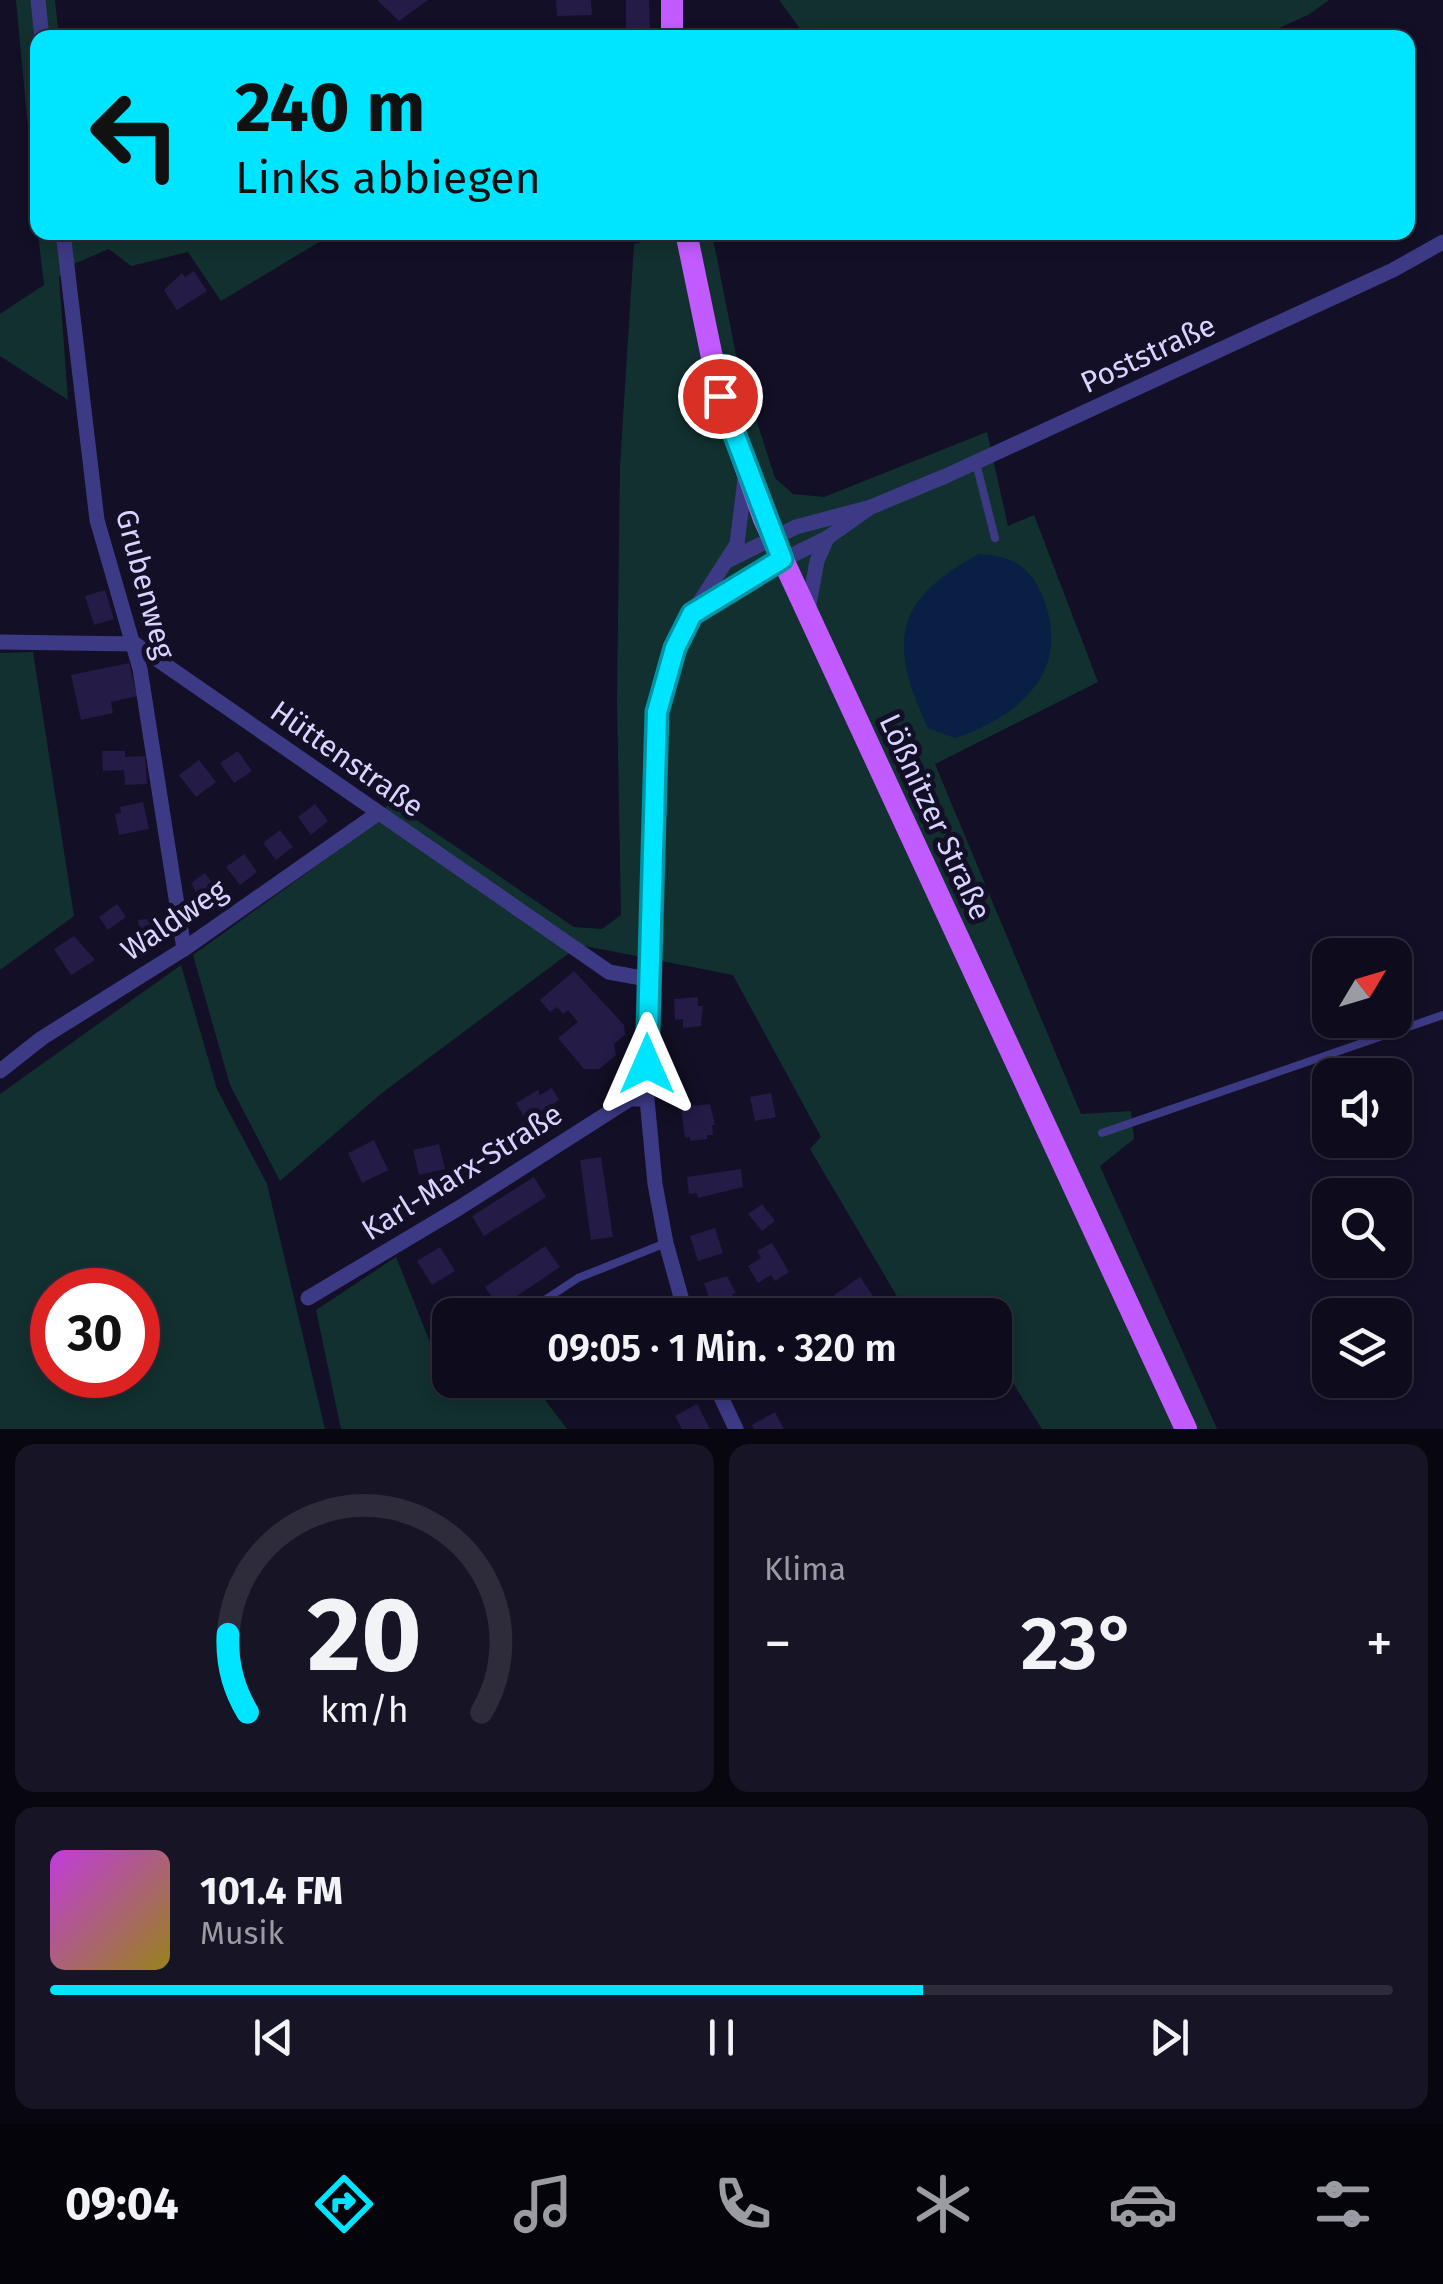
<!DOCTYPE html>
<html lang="de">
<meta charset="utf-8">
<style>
:root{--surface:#0e0b1c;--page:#171425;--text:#f1f3f6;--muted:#9b9ba3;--line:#2e2b3b;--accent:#00e5ff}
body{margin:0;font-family:"Fira Sans",sans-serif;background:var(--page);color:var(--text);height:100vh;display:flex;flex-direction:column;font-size:38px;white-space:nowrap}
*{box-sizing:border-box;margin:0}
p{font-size:32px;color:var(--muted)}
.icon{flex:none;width:55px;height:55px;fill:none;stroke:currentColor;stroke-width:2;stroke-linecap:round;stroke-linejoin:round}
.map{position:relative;height:1429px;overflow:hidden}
.panel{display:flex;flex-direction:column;gap:15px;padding:15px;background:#08060f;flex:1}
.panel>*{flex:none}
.banner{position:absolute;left:30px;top:30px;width:1385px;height:210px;border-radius:20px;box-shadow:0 5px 15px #0003,0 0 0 2px var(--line);background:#00e5ff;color:#111;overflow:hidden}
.needle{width:65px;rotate:52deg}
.buttons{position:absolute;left:1312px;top:938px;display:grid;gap:20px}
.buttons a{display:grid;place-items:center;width:100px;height:100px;border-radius:20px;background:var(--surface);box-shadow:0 5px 15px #0003,0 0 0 2px var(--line);font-size:50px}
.speed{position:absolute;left:30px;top:1268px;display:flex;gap:20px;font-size:50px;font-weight:700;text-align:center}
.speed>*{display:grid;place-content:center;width:130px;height:130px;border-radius:50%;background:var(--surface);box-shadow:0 5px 15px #0003,0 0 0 2px var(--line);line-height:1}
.speed .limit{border:15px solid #d22;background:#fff;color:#111}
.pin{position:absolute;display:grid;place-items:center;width:85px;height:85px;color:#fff;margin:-42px;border:5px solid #fff;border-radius:50%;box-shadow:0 2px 10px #0007}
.me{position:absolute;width:110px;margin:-55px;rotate:0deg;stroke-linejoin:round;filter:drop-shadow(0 0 8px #0008)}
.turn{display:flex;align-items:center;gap:35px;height:210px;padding:0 40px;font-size:45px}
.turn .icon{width:130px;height:130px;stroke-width:2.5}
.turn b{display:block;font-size:70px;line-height:85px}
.big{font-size:75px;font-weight:600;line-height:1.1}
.panel .card{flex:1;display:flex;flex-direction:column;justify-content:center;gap:15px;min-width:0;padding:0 35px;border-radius:20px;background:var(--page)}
.panel .dial{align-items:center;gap:0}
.dial svg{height:260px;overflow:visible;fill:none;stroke:var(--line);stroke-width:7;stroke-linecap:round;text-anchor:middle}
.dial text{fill:var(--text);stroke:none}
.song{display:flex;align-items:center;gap:30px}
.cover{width:120px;height:120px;border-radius:15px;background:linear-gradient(135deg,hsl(290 70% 55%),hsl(50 70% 35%))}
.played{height:10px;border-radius:5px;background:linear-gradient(90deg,var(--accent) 65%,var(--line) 65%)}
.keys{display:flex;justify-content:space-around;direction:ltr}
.heat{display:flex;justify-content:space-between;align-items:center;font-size:55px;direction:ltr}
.panel .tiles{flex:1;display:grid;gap:15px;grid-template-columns:1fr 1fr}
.card:last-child{grid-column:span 2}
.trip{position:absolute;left:432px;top:1298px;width:580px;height:100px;border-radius:20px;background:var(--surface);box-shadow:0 5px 15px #0003,0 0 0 2px var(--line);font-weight:600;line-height:100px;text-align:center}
.menu{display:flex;height:160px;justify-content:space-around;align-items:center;background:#06040b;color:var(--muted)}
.menu .icon{width:70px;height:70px}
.menu .selected{color:var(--accent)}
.menu b{font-size:45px;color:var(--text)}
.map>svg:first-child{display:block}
</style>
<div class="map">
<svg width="1443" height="1429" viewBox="0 0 1443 1429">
<rect width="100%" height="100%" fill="#130f26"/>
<!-- green -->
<g fill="#12302f" fill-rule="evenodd">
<polygon points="16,0 55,0 59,37 38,38 37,223"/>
<polygon points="779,0 1329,0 1308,15 1259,37 807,38"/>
<polygon points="38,233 334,233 221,301 188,252 131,266 109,249 76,263 59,277 68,400 0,356 0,314 44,285"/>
<polygon points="673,233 712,233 737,360 775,478 793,494 824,497 987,432 1008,526 1034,515 1098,682 935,764 1081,1114 1131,1111 1134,1139 1100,1166 1217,1429 1042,1429 1011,1380 959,1400 947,1380 995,1380 995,1315 908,1315 810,1149 821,1137 733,975 580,945 382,1093 280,1181 230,1085 193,955 369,828 390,802 574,927 602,929 621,915 617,700 620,466 634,244"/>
<polygon points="33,652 74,916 0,970 0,653"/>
<path d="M181,965L217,1089L267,1184L325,1429H0V1094ZM52,1290H138V1375H52Z"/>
<polygon points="396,1257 437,1360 450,1353 450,1380 530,1380 567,1429 341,1429 316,1310"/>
</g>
<!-- water -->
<path fill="#0a1f44" d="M979,554C1013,556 1032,567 1044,600C1071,672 1020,716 955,738L928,728C888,643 893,600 979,554Z"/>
<!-- building -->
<g fill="#241b47">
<polygon points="377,0 428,0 399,21"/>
<polygon points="556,0 591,0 592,15 557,16"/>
<polygon points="626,0 649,0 650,33 626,33"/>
<polygon points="194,271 207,291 177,310 164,290 182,273 185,277"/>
<polygon points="105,590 114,619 94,625 85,596"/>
<polygon points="129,663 137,696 111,702 113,713 81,720 71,675"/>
<polygon points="102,751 125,751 125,757 145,756 147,784 125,785 124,770 103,771"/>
<polygon points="238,751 252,771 234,783 220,763"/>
<polygon points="199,760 216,782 196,797 179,775"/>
<polygon points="143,802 149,829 119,835 115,814 121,813 120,807"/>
<polygon points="315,804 328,821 311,835 298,817"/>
<polygon points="280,830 293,847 276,860 263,843"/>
<polygon points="244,854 257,872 240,885 226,867"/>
<polygon points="205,873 223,898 206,911 191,883"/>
<polygon points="117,904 126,917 108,930 99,917"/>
<polygon points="164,917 166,940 141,943 138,920"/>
<polygon points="74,936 95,960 71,975 54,949"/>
<polygon points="574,971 624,1025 625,1035 614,1044 616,1055 599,1069 584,1069 558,1038 578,1022 568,1010 563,1014 557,1007 550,1012 540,1000"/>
<polygon points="698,997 698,1006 703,1006 701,1026 683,1028 683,1019 675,1020 674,999"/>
<polygon points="552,1088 559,1100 527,1122 516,1103 538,1090 540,1095"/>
<polygon points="771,1093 776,1117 755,1121 750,1097"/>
<polygon points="710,1104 715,1125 712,1125 713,1135 707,1135 707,1139 690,1141 690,1137 685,1138 681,1107"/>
<polygon points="511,1129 522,1147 500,1160 489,1142"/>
<polygon points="374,1140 388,1170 362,1183 348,1153"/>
<polygon points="439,1144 445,1169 419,1175 413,1150"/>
<polygon points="601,1157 613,1237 591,1240 580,1160"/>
<polygon points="741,1169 743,1187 698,1198 697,1193 689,1194 687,1177"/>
<polygon points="534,1177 546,1197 484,1236 472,1216"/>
<polygon points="762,1204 775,1221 762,1231 748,1214"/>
<polygon points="715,1228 723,1253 698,1261 690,1236"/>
<polygon points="772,1243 789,1272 775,1281 771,1275 758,1283 748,1266 761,1258 757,1251"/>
<polygon points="545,1246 560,1267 499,1308 485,1287"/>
<polygon points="440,1247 455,1271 432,1285 417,1261"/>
<polygon points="727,1276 736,1293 732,1294 735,1302 713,1309 704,1283"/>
<polygon points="860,1277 875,1299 860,1315 849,1315 834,1295"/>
<polygon points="605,1299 612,1315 565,1315 563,1311 588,1300 590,1306"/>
<polygon points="463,1304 470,1315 450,1315 450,1337 439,1319"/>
<polygon points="596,1380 620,1380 622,1386 598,1395 593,1381"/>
<polygon points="646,1380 682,1380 684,1384 655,1397"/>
<polygon points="697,1404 710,1429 682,1429 675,1416"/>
<polygon points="775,1412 784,1429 754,1429 752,1425"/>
</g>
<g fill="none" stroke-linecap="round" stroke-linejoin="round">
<!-- service -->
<g stroke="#3d3a85" stroke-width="8">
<polyline points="976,463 995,538"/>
<polyline points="1102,1133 1443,1015"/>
<polyline points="522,1315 578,1278 666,1243"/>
</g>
<!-- minor -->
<g stroke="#3d3a85" stroke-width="15">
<polyline points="38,0 42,38"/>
<polyline points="63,232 97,520 140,669 184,949"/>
<polyline points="729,560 796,527 871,507 948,475 1393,270 1443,242"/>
<polyline points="699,609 750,576 827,538 868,509"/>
<polyline points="808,610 817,561 827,538"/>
<polyline points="0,642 135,644 609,972 647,979"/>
<polyline points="0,1071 42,1038 184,949 377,814"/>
<polyline points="308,1298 459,1208 630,1099 647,1099"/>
<polyline points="686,1315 666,1243 655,1184 647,1099 647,979 657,711 675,648 692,614 737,544 745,479"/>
<polyline points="713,1380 736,1429"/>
</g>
<!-- primary -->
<g stroke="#c25bff" stroke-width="22">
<polyline points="672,38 672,0"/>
<polyline points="686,232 720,396 764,519 1186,1429"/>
</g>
</g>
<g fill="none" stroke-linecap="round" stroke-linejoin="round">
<defs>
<polyline id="route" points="647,1064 657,712 675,648 692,614 782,559 720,396"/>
</defs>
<!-- route casing -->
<use href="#route" stroke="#0095a6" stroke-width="25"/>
<!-- route -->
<use href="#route" stroke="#00e5ff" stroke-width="18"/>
</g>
<g text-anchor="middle" stroke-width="10" stroke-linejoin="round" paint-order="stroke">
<!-- street labels -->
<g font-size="30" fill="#d9d4ff" stroke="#130f26">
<text transform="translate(1148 354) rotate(-25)" y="10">Poststraße</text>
<text transform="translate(145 584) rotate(75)" y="10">Grubenweg</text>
<text transform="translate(347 759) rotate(35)" y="10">Hüttenstraße</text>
<text transform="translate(935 817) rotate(65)" y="10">Lößnitzer Straße</text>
<text transform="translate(174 920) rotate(-34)" y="10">Waldweg</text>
<text transform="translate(462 1172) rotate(-32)" y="10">Karl-Marx-Straße</text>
</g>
</g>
</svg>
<div class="buttons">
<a><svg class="needle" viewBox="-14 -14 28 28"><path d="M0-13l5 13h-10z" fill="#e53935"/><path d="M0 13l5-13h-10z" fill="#9b9ba3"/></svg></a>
<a><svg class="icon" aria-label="sound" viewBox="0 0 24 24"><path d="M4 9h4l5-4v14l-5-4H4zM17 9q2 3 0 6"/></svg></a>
<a><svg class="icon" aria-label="search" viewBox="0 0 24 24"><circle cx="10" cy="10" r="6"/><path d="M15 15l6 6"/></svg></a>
<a><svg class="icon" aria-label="layers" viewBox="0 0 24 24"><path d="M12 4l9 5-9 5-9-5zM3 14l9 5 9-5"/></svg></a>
</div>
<div class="speed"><div class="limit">30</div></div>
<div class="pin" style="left:720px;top:396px;background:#d93025"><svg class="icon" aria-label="arrive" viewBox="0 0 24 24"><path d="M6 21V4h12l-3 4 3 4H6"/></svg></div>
<svg class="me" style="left:647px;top:1064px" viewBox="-20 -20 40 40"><path d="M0-17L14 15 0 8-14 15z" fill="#00e5ff" stroke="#fff" stroke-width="4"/></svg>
<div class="trip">09:05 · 1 Min. · 320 m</div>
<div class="banner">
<div class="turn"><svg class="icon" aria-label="left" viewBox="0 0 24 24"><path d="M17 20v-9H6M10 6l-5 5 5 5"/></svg><div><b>240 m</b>Links abbiegen</div></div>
</div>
</div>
<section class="panel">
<div class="tiles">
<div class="card dial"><svg viewBox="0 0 100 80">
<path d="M14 69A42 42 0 1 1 86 69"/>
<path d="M14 69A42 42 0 0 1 8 45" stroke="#00e5ff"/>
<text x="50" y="56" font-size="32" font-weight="700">20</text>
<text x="50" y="72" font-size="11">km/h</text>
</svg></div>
<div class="card"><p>Klima</p>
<div class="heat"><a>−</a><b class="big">23°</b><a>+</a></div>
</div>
<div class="card">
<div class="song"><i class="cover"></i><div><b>101.4 FM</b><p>Musik</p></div></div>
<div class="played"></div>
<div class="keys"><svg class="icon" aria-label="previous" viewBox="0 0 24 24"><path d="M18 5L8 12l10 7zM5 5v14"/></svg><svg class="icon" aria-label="pause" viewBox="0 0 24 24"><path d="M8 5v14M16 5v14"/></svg><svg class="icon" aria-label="next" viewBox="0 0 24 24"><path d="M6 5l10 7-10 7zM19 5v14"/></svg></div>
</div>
</div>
</section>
<nav class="menu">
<b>09:04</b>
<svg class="icon selected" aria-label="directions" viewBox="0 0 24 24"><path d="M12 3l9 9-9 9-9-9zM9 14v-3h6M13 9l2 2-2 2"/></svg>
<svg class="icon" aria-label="music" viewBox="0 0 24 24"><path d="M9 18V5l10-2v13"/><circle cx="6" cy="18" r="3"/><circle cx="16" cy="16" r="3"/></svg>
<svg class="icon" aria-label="phone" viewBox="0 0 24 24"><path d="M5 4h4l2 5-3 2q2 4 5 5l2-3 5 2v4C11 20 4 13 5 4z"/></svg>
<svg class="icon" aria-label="climate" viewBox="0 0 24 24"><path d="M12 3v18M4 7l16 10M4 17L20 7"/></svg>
<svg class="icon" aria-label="car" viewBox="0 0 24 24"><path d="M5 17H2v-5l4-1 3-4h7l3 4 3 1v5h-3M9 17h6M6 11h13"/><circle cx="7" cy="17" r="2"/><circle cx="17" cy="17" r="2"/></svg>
<svg class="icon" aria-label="filters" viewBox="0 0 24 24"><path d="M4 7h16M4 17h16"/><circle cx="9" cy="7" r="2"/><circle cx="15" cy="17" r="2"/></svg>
</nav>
